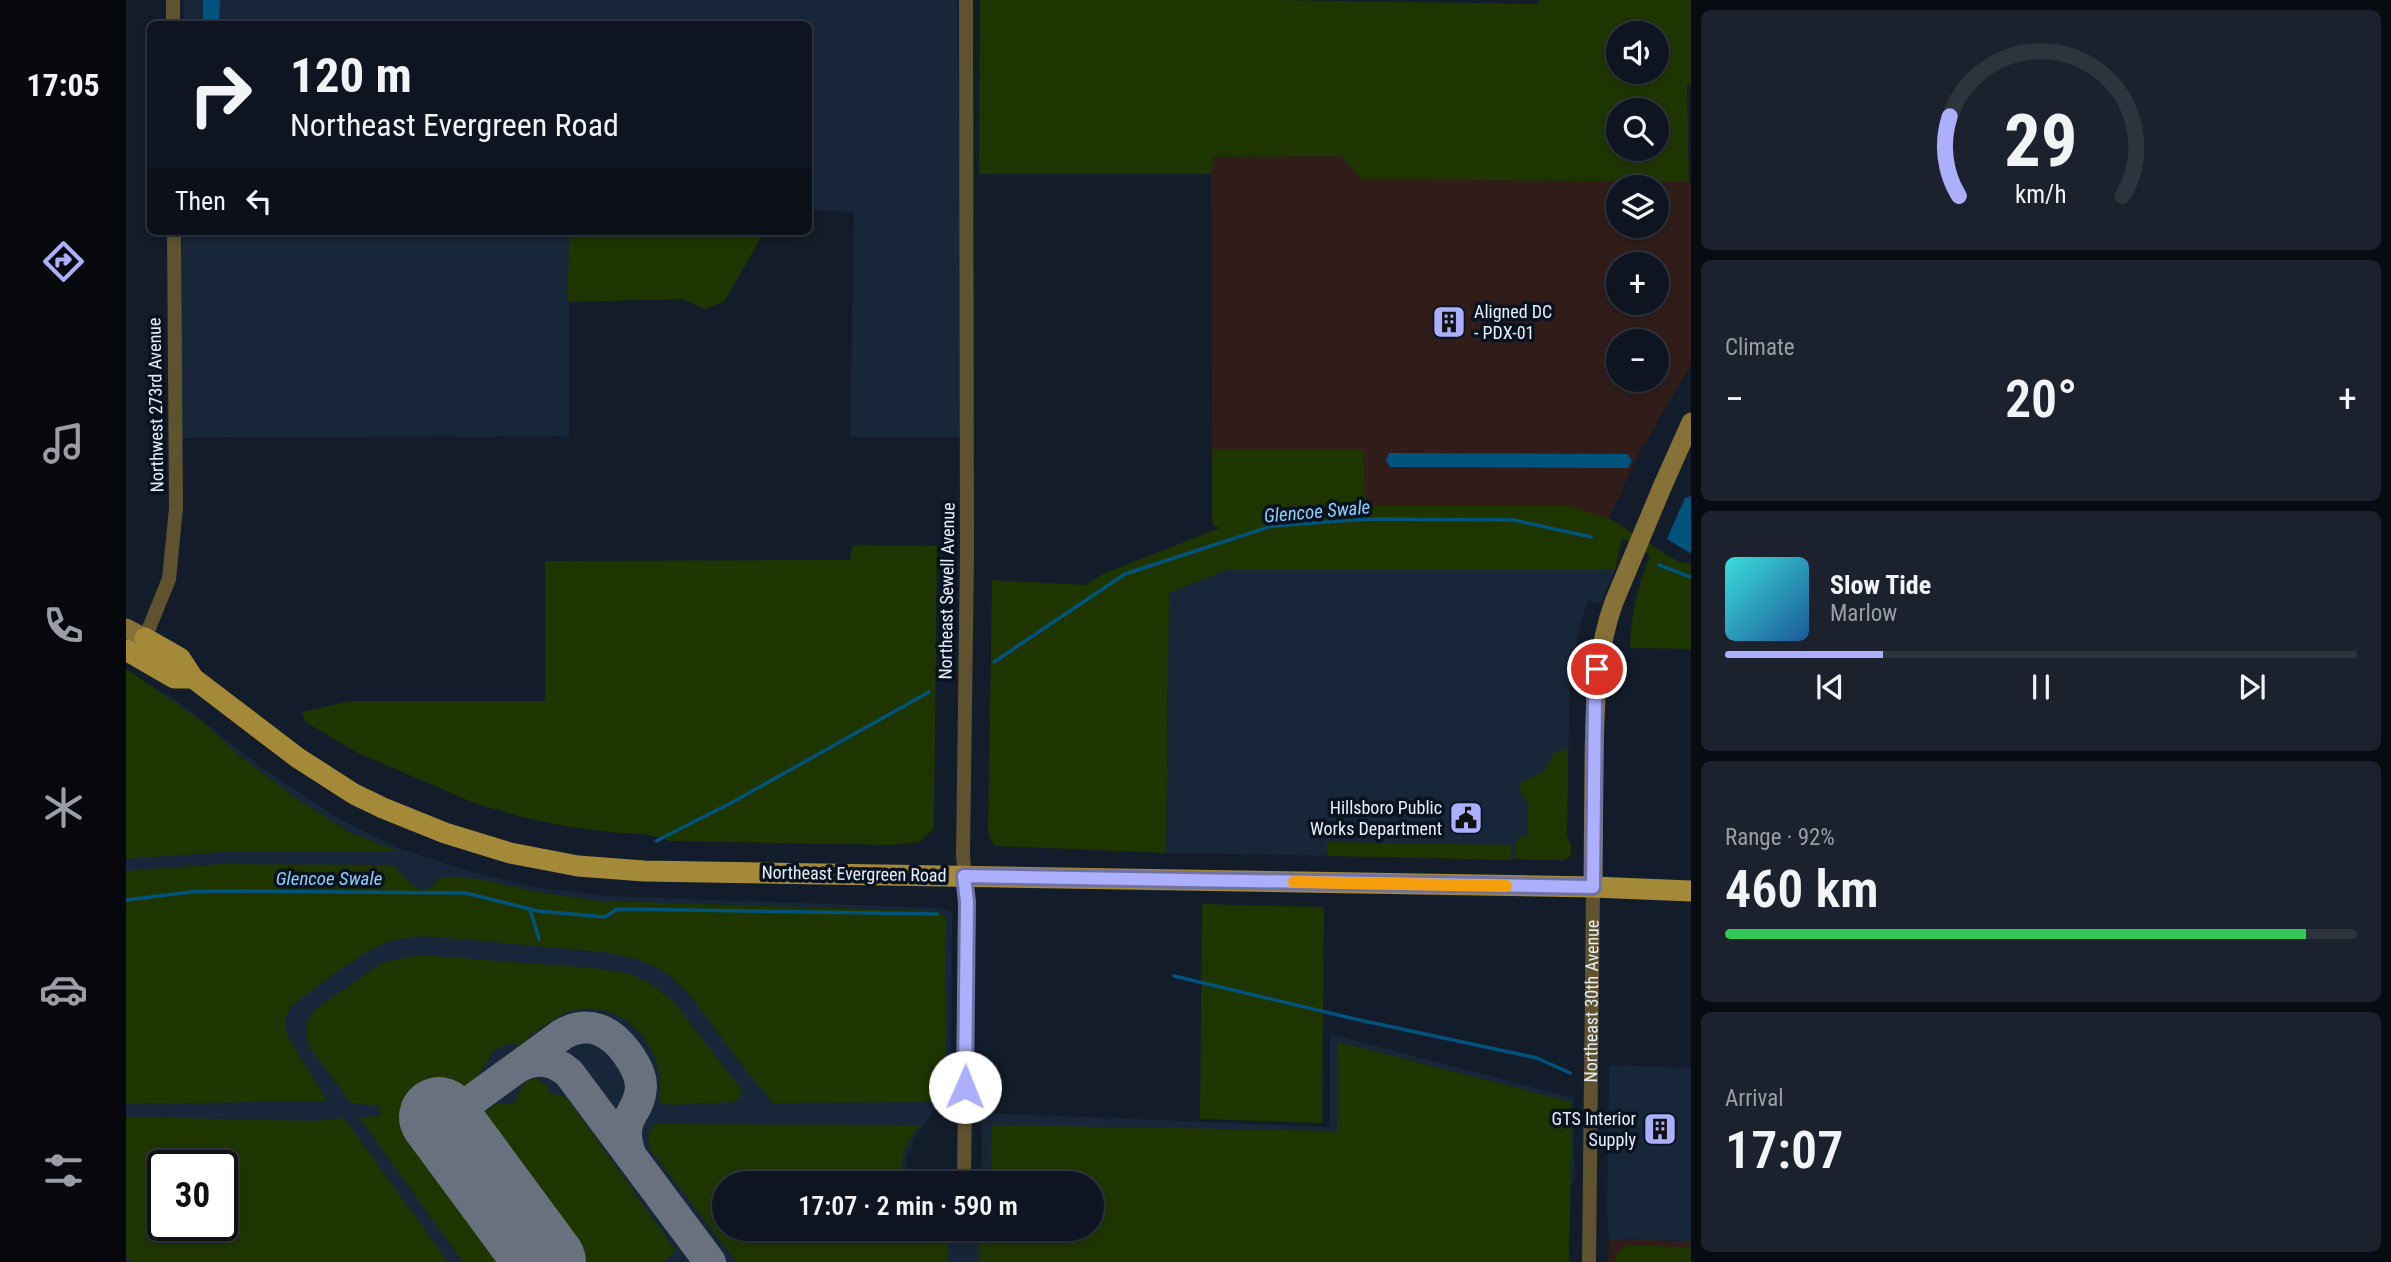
<!DOCTYPE html>
<meta charset="utf-8">
<style>
:root{--surface:#0e1520;--page:#1c222d;--text:#f1f3f6;--muted:#9b9fa5;--line:#2e343e;--accent:#acaffb}
body{margin:0;font-family:"Roboto Condensed",sans-serif;background:var(--page);color:var(--text);height:100vh;display:flex;flex-direction:column;font-size:26px;white-space:nowrap}
*{box-sizing:border-box;margin:0}
p{font-size:23px;color:var(--muted)}
.icon{flex:none;width:38px;height:38px;fill:none;stroke:currentColor;stroke-width:2;stroke-linecap:round;stroke-linejoin:round}
.map{position:relative;flex:1;overflow:hidden}
.details{display:flex;flex-direction:column;gap:10px;padding:10px;background:#080c12;width:700px}
.details>*{flex:none}
.banner{position:absolute;left:21px;top:21px;width:665px;height:214px;border-radius:10px;box-shadow:0 4px 10px #0003,0 0 0 2px var(--line);background:#0e1520;color:var(--text);overflow:hidden}
.tools{position:absolute;left:1480px;top:21px;display:grid;gap:14px}
.tools a{display:grid;place-items:center;width:63px;height:63px;border-radius:50%;background:var(--surface);box-shadow:0 4px 10px #0003,0 0 0 2px var(--line);font-size:35px}
.speed{position:absolute;left:21px;top:1150px;display:flex;gap:14px;font-size:35px;font-weight:700;text-align:center}
.speed>*{display:grid;place-content:center;width:91px;height:91px;border-radius:50%;background:var(--surface);box-shadow:0 4px 10px #0003,0 0 0 2px var(--line);line-height:1}
.speed .limit{border:4px solid #111;border-radius:10px;background:#fff;color:#111}
.pin{position:absolute;display:grid;place-items:center;width:60px;height:60px;color:#fff;margin:-30px;border:4px solid #fff;border-radius:50%;box-shadow:0 2px 7px #0007}
.me{position:absolute;width:77px;margin:-38px;rotate:1deg;stroke-linejoin:round;filter:drop-shadow(0 0 5px #0008)}
.turn{display:flex;align-items:center;gap:24px;height:147px;padding:0 28px;font-size:32px}
.turn .icon{width:91px;height:91px;stroke-width:2.5}
.turn b{display:block;font-size:49px;line-height:60px}
.then{display:flex;align-items:center;height:66px;padding:0 28px;background:#0003;gap:14px;font-size:26px}
.big{font-size:52px;font-weight:600;line-height:1.1}
.details .tile{flex:1;display:flex;flex-direction:column;justify-content:center;gap:10px;min-width:0;padding:0 24px;border-radius:10px;background:var(--page)}
.details .dial{align-items:center;gap:0}
.dial svg{height:182px;overflow:visible;fill:none;stroke:var(--line);stroke-width:7;stroke-linecap:round;text-anchor:middle}
.dial text{fill:var(--text);stroke:none}
.song{display:flex;align-items:center;gap:21px}
.cover{width:84px;height:84px;border-radius:10px;background:linear-gradient(135deg,hsl(180 70% 55%),hsl(210 70% 35%))}
.played{height:7px;border-radius:4px;background:linear-gradient(90deg,var(--accent) 25%,var(--line) 25%)}
.keys{display:flex;justify-content:space-around;direction:ltr}
.heat{display:flex;justify-content:space-between;align-items:center;font-size:38px;direction:ltr}
.charge{height:10px;border-radius:5px;background:linear-gradient(90deg,#34c759 92%,var(--line) 0)}
.trip{position:absolute;left:586px;top:1171px;width:392px;height:70px;border-radius:35px;background:var(--surface);box-shadow:0 4px 10px #0003,0 0 0 2px var(--line);font-weight:600;line-height:70px;text-align:center}
main{display:flex;flex:1;min-height:0}
.tabs{display:flex;flex-direction:column;width:126px;justify-content:space-around;align-items:center;background:#06080d;color:var(--muted)}
.tabs .icon{width:49px;height:49px}
.tabs .selected{color:var(--accent)}
.tabs b{font-size:32px;color:var(--text)}
.map>svg:first-child{display:block}
</style>
<main>
<nav class="tabs">
<b>17:05</b>
<svg class="icon selected" aria-label="directions" viewBox="0 0 24 24"><path d="M12 3l9 9-9 9-9-9zM9 14v-3h6M13 9l2 2-2 2"/></svg>
<svg class="icon" aria-label="music" viewBox="0 0 24 24"><path d="M9 18V5l10-2v13"/><circle cx="6" cy="18" r="3"/><circle cx="16" cy="16" r="3"/></svg>
<svg class="icon" aria-label="phone" viewBox="0 0 24 24"><path d="M5 4h4l2 5-3 2q2 4 5 5l2-3 5 2v4C11 20 4 13 5 4z"/></svg>
<svg class="icon" aria-label="climate" viewBox="0 0 24 24"><path d="M12 3v18M4 7l16 10M4 17L20 7"/></svg>
<svg class="icon" aria-label="car" viewBox="0 0 24 24"><path d="M5 17H2v-5l4-1 3-4h7l3 4 3 1v5h-3M9 17h6M6 11h13"/><circle cx="7" cy="17" r="2"/><circle cx="17" cy="17" r="2"/></svg>
<svg class="icon" aria-label="filters" viewBox="0 0 24 24"><path d="M4 7h16M4 17h16"/><circle cx="9" cy="7" r="2"/><circle cx="15" cy="17" r="2"/></svg>
</nav>
<div class="map">
<svg width="1565" height="1262" viewBox="0 0 1565 1262">
<rect width="100%" height="100%" fill="#121c2a"/>
<!-- built -->
<g fill="#182639" fill-rule="evenodd">
<polygon points="58,0 831,0 838,437 724,437 728,211 683,210 682,24 58,24"/>
<polygon points="56,231 443,231 443,436 54,438"/>
<polygon points="1100,570 1489,570 1475,604 1462,600 1452,633 1444,671 1441,836 1445,845 1445,855 1438,860 1040,853 1043,593"/>
<path d="M0,675L43,695L142,772L214,819L275,849L346,872L407,887L481,896L812,908L826,912L825,1086L789,1138L780,1160L781,1175L786,1183H598V1228H966V1183H856V1113L1204,1127V1034L1447,1098L1449,1178L1442,1192L1441,1262H0ZM37,1166H96V1225H37Z"/>
<polygon points="1483,1065 1565,1068 1565,1241 1483,1239 1481,1215"/>
</g>
<!-- industrial -->
<g fill="#301d1a" fill-rule="evenodd">
<path d="M1215,156L1235,179L1565,182V365L1514,451L1483,518L1443,506H1239L1238,449H1086L1085,174L1088,157ZM1493,187H1531V226H1493ZM1493,264H1531V303H1493ZM1493,341H1531V380H1493Z"/>
<polygon points="1483,1239 1565,1241 1565,1262 1482,1262"/>
</g>
<!-- green -->
<g fill="#1f3500" fill-rule="evenodd">
<path d="M854,0H1149L1413,4V0H1565V85L1561,86L1563,182L1235,179L1215,156L1088,157L1085,174H853ZM1493,33H1531V72H1493ZM1493,110H1531V149H1493Z"/>
<polygon points="443,231 639,231 598,302 579,309 556,299 442,302"/>
<path d="M1086,449H1238L1239,506H1443L1483,518L1551,561L1565,564V649L1504,648C1505,616 1511,586 1524,556L1496,538L1489,570H1100L1043,593L1040,853L869,846L864,839L862,831L866,580L959,585L979,573L1094,528L1088,526L1086,520Z"/>
<polygon points="726,545 811,546 808,828 794,842 767,845 544,841 519,834 492,833 443,827 396,817 348,803 232,753 179,722 176,712 224,701 419,701 419,561 724,560"/>
<polygon points="0,669 77,722 115,757 171,799 223,832 273,852 111,851 0,859"/>
<polygon points="1442,749 1441,836 1445,845 1445,855 1438,860 1389,859 1389,841 1392,841 1393,837 1402,836 1402,805 1393,788 1396,782 1418,771 1428,753"/>
<polygon points="1201,842 1385,845 1385,860 1202,856"/>
<path d="M94,864L267,865C275,872 289,894 302,889C306,887 311,880 316,877L353,879L406,891L473,901L811,911L820,917V1087L805,1102L647,1103L615,1064L565,996L541,973L511,959L478,952L299,936L266,940L239,953L210,972L164,1007L159,1020L161,1036L201,1101L0,1104V871Z"/>
<polygon points="1076,904 1198,907 1196,1123 1074,1119"/>
<path d="M292,955L466,968L504,974L525,984L548,1002L615,1089V1096L611,1101L604,1102L546,1105L533,1102C533,1095 535,1088 534,1081C531,1039 496,1004 454,1009C431,1012 411,1032 393,1045L384,1044L369,1049L351,1077L286,1123L296,1140L387,1262H337L233,1117L255,1116L253,1106L225,1103L185,1049L180,1035L181,1020L191,1008L256,963Z"/>
<polygon points="1212,1042 1446,1102 1443,1262 853,1262 852,1229 966,1228 966,1183 865,1183 866,1125 1211,1131"/>
<path d="M410,1078L422,1087L424,1093L441,1098L550,1251L536,1262H451L371,1154L370,1132L359,1121L361,1110L369,1104H388C394,1092 395,1080 410,1078Z"/>
<path d="M0,1117L189,1121L218,1118L322,1262H6L0,1254ZM37,1166H96V1225H37Z"/>
<path d="M529,1124L794,1125C779,1146 771,1157 780,1183H598V1228L822,1229V1262H611L523,1148L522,1134Z"/>
<polygon points="1505,1245 1565,1248 1565,1262 1487,1262 1495,1249"/>
</g>
<!-- water -->
<g fill="#00537d">
<polygon points="77,0 94,0 93,24 77,24"/>
<polygon points="1263,453 1502,454 1506,461 1502,468 1264,467 1260,460"/>
<polygon points="1565,496 1565,551 1564,553 1541,539 1559,498"/>
</g>
<g fill="none" stroke-linecap="round" stroke-linejoin="round">
<!-- stream -->
<g stroke="#00537d" stroke-width="3.5">
<polyline points="1533,565 1565,577"/>
<polyline points="868,662 999,574 1146,526 1242,519 1388,520 1465,537"/>
<polyline points="530,841 605,803 803,692"/>
<polyline points="0,900 65,892 95,891 340,893 412,911 479,917 491,909 811,914"/>
<polyline points="404,909 413,939"/>
<polyline points="1048,976 1229,1019 1411,1058 1444,1073"/>
</g>
<!-- taxiway -->
<g stroke="#68717d" stroke-width="32">
<path d="M394,1066C412,1057 428,1060 443,1073L584,1262"/>
<path d="M316,1122L437,1034C463,1020 484,1030 501,1053C508,1063 515,1074 515,1087C514,1115 491,1115 504,1154"/>
</g>
<!-- runway -->
<polyline stroke="#68717d" stroke-width="80" points="313,1117 420,1262"/>
<!-- street -->
<g stroke="#5f522f" stroke-width="14">
<polyline points="47,0 47,24"/>
<polyline points="19,638 43,579 50,508 48,231"/>
<polyline points="838,1183 841,902 837,855 841,554 840,0"/>
<path id="s1" d="M1463,1262L1467,887"/>
</g>
<!-- secondary -->
<g stroke="#867136" stroke-width="19">
<polyline points="0,628 19,638"/>
<path d="M1467,887C1467,846 1468,804 1468,762C1469,708 1469,654 1488,602L1537,485L1565,422"/>
</g>
<!-- primary -->
<g stroke="#a48939" stroke-width="21">
<polyline points="19,638 54,658 67,678 172,758 228,794 257,808 319,833 384,853 452,866 518,871 1467,887 1565,891"/>
<polyline points="0,650 48,678 67,678"/>
</g>
</g>
<g fill="none" stroke-linecap="round" stroke-linejoin="round">
<defs>
<polyline id="route" points="839,1087 841,902 838,876 1467,887 1469,700 1471,669"/>
</defs>
<!-- route casing -->
<use href="#route" stroke="#7072a3" stroke-width="18"/>
<!-- route -->
<use href="#route" stroke="#acaffb" stroke-width="12"/>
<!-- slow -->
<polyline stroke="#f59e0b" stroke-width="12" points="1168,882 1380,886"/>
</g>
<!-- icons -->
<defs>
<symbol id="building-square" viewBox="-11 -11 22 22"><rect x="-9" y="-9" width="18" height="18" rx="4" fill="#acaffb" stroke="#091320"/><path d="M-4-6H4V6H1V3H-1V6H-4ZM-2.5-4.3h1.7v1.8h-1.7ZM.8-4.3h1.7v1.8H.8ZM-2.5-1h1.7V.8h-1.7ZM.8-1h1.7V.8H.8Z" fill="#111"/></symbol>
<symbol id="civic-square" viewBox="-11 -11 22 22"><rect x="-9" y="-9" width="18" height="18" rx="4" fill="#acaffb" stroke="#091320"/><path d="M-.6-6.5H3V-4.5H.6V-3L4-1V1h2V6H-6V1h2V-1L-.6-3ZM-1.2 2.5V6h2.4V2.5Z" fill="#111"/></symbol>
</defs>
<g fill-rule="evenodd">
<use href="#building-square" x="1304" y="303" width="38" height="38"/>
<use href="#civic-square" x="1321" y="799" width="38" height="38"/>
<use href="#building-square" x="1515" y="1110" width="38" height="38"/>
</g>
<g text-anchor="middle" stroke-width="7" stroke-linejoin="round" paint-order="stroke">
<!-- poi labels -->
<g font-size="18" fill="#e7eef8" stroke="#091320" text-anchor="end">
<text x="1348" y="318" text-anchor="start">Aligned DC<tspan x="1348" dy="21">- PDX-01</tspan></text>
<text x="1316" y="814">Hillsboro Public<tspan x="1316" dy="21">Works Department</tspan></text>
<text x="1510" y="1125">GTS Interior<tspan x="1510" dy="21">Supply</tspan></text>
</g>
<!-- street labels -->
<g font-size="18" fill="#e7eef8" stroke="#091320">
<text transform="translate(30 405) rotate(-91)" y="6">Northwest 273rd Avenue</text>
<text transform="translate(821 591) rotate(-89)" y="6">Northeast Sewell Avenue</text>
<text transform="translate(728 874) rotate(1)" y="6">Northeast Evergreen Road</text>
<text dy="6" stroke="none"><textPath href="#s1" startOffset="261">Northeast 30th Avenue</textPath></text>
</g>
<!-- water labels -->
<g font-size="19" font-style="italic" fill="#8ecefb" stroke="#091320">
<text transform="translate(1191 511) rotate(-5)" y="7">Glencoe Swale</text>
<text x="203" y="885">Glencoe Swale</text>
</g>
</g>
</svg>
<div class="tools">
<a><svg class="icon" aria-label="sound" viewBox="0 0 24 24"><path d="M4 9h4l5-4v14l-5-4H4zM17 9q2 3 0 6"/></svg></a>
<a><svg class="icon" aria-label="search" viewBox="0 0 24 24"><circle cx="10" cy="10" r="6"/><path d="M15 15l6 6"/></svg></a>
<a><svg class="icon" aria-label="layers" viewBox="0 0 24 24"><path d="M12 4l9 5-9 5-9-5zM3 14l9 5 9-5"/></svg></a>
<a>+</a>
<a>−</a>
</div>
<div class="speed"><div class="limit">30</div></div>
<div class="pin" style="left:1471px;top:669px;background:#d93025"><svg class="icon" aria-label="arrive" viewBox="0 0 24 24"><path d="M6 21V4h12l-3 4 3 4H6"/></svg></div>
<svg class="me" style="left:839px;top:1087px" viewBox="-20 -20 40 40"><circle r="19" fill="#fff"/><path d="M0-13L10 11 0 6-10 11z" fill="#acaffb"/></svg>
<div class="trip">17:07 · 2 min · 590 m</div>
<div class="banner">
<div class="turn"><svg class="icon" aria-label="right" viewBox="0 0 24 24"><path d="M7 20v-9h11M14 6l5 5-5 5"/></svg><div><b>120 m</b>Northeast Evergreen Road</div></div>
<div class="then">Then<svg class="icon" aria-label="left" viewBox="0 0 24 24"><path d="M17 20v-9H6M10 6l-5 5 5 5"/></svg></div>
</div>
</div>
<section class="details">
<div class="tile dial"><svg viewBox="0 0 100 80">
<path d="M14 69A42 42 0 1 1 86 69"/>
<path d="M14 69A42 42 0 0 1 10 34" stroke="#acaffb"/>
<text x="50" y="56" font-size="32" font-weight="700">29</text>
<text x="50" y="72" font-size="11">km/h</text>
</svg></div>
<div class="tile"><p>Climate</p>
<div class="heat"><a>−</a><b class="big">20°</b><a>+</a></div>
</div>
<div class="tile">
<div class="song"><i class="cover"></i><div><b>Slow Tide</b><p>Marlow</p></div></div>
<div class="played"></div>
<div class="keys"><svg class="icon" aria-label="previous" viewBox="0 0 24 24"><path d="M18 5L8 12l10 7zM5 5v14"/></svg><svg class="icon" aria-label="pause" viewBox="0 0 24 24"><path d="M8 5v14M16 5v14"/></svg><svg class="icon" aria-label="next" viewBox="0 0 24 24"><path d="M6 5l10 7-10 7zM19 5v14"/></svg></div>
</div>
<div class="tile"><p>Range · 92%</p><b class="big">460 km</b><div class="charge"></div></div>
<div class="tile"><p>Arrival</p><b class="big">17:07</b></div>
</section>
</main>
